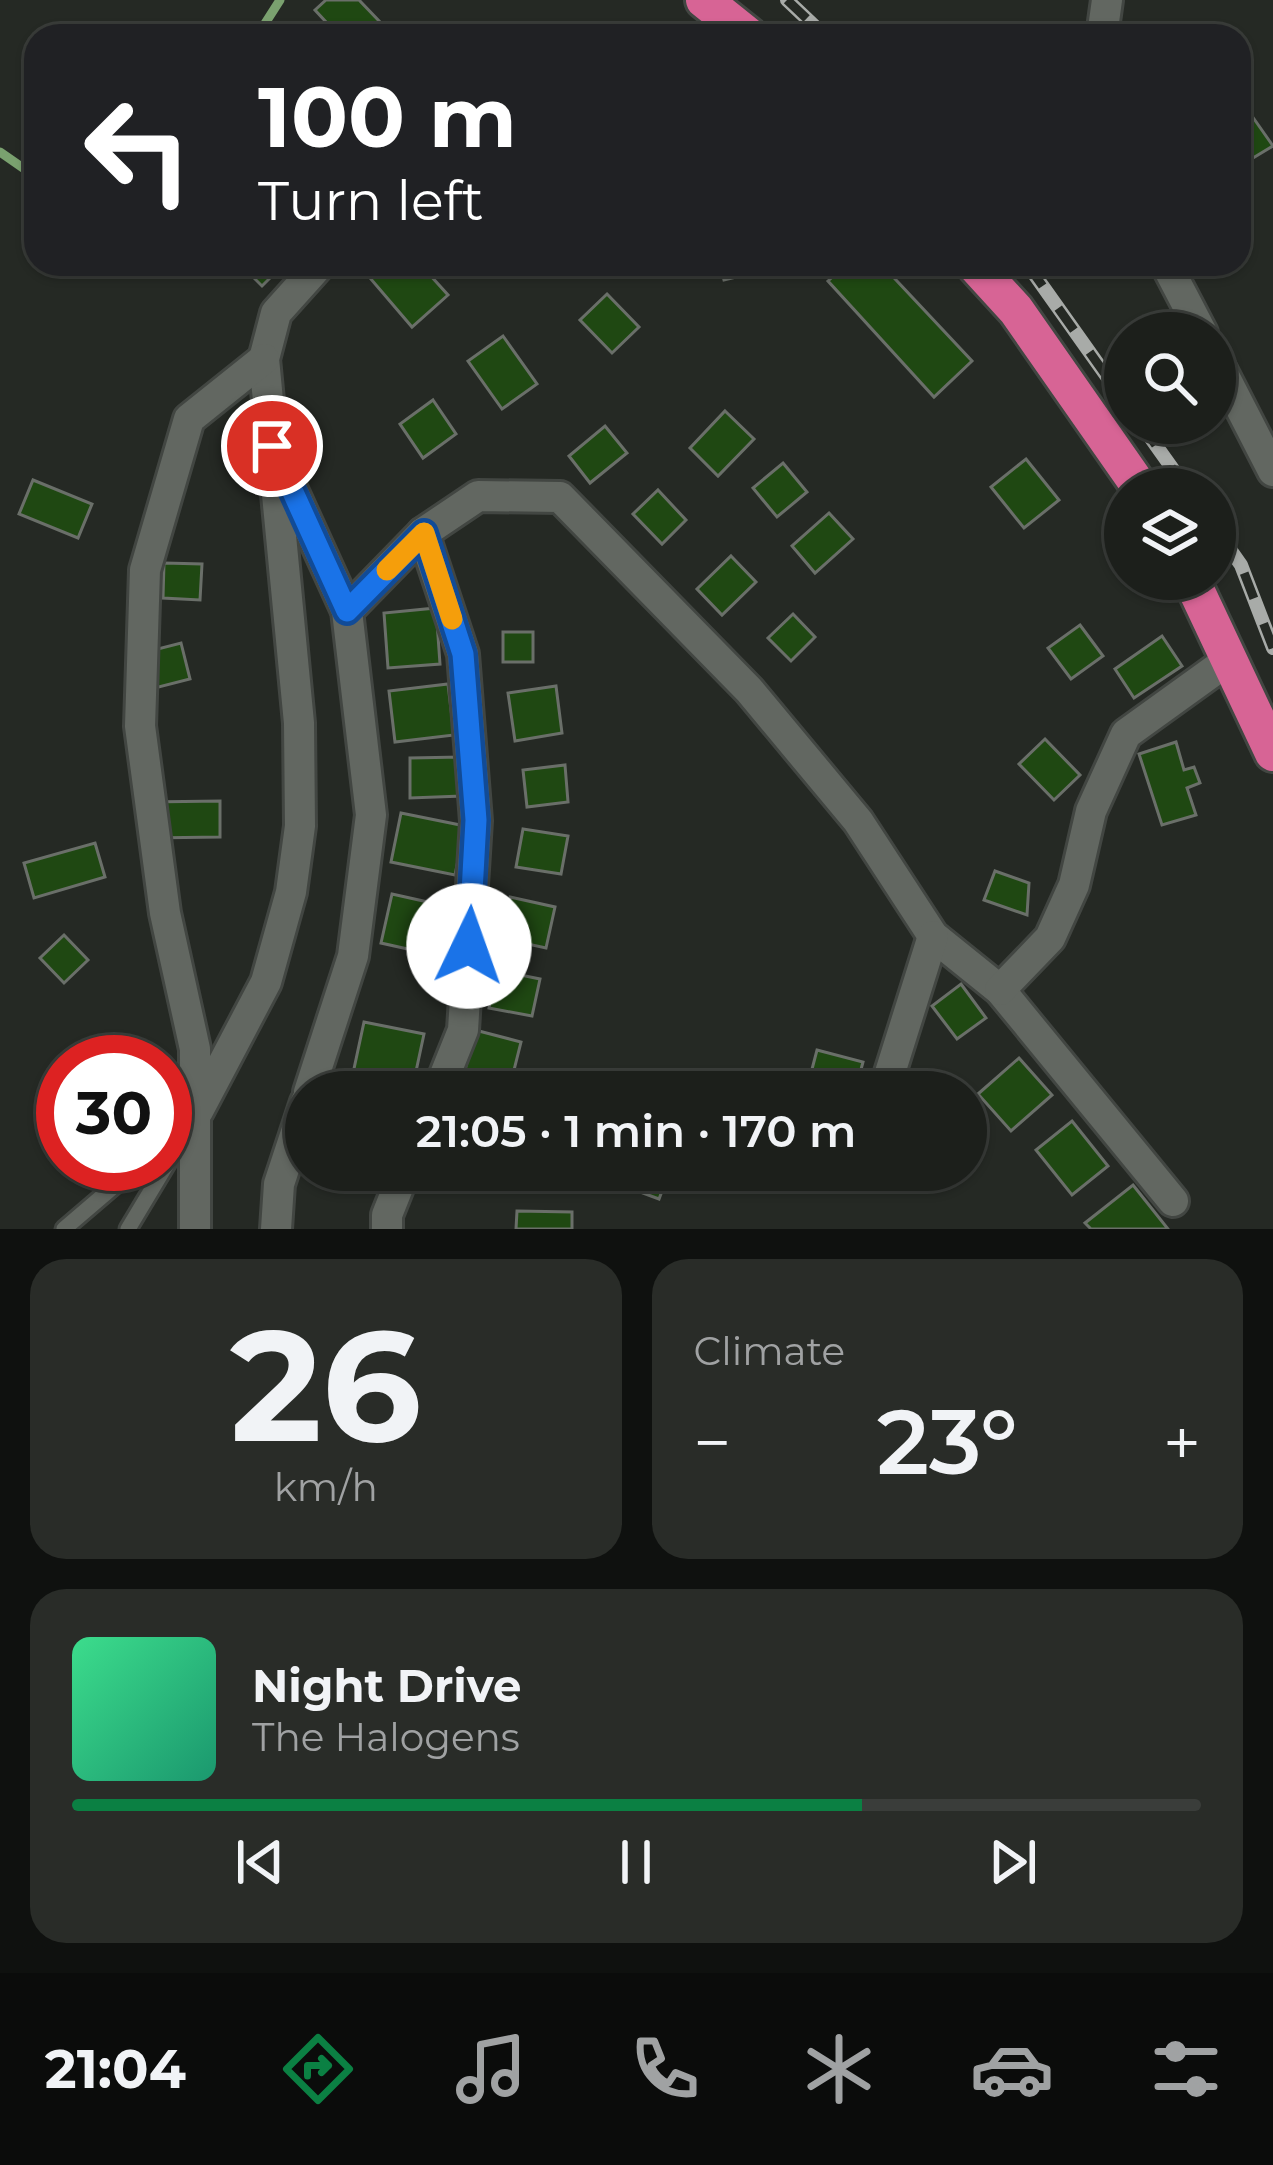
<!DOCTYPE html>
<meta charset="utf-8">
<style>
:root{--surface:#1c1f1b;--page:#292c28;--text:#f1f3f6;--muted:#a0a2a3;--line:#3a3d3a;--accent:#0b8043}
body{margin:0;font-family:Montserrat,sans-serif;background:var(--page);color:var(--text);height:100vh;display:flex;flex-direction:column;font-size:45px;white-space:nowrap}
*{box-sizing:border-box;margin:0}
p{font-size:39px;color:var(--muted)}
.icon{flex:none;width:66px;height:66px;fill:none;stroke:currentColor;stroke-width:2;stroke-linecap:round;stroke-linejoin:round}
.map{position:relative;height:1229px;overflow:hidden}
.details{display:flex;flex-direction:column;gap:30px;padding:30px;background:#0f110f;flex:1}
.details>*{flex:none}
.guide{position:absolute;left:24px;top:24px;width:1227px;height:252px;border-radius:36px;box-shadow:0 3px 9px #0004,0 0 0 3px var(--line);background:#202124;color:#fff;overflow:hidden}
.tools{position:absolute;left:1104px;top:312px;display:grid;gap:24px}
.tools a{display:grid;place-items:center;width:132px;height:132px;border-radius:50%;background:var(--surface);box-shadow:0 3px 9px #0004,0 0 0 3px var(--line);font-size:60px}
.speed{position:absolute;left:36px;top:1035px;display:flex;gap:24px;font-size:60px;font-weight:700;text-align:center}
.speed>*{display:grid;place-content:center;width:156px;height:156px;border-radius:50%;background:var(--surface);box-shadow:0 3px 9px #0004,0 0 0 3px var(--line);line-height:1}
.speed .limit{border:18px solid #d22;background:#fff;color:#111}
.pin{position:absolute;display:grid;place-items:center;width:102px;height:102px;color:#fff;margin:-51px;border:6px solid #fff;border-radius:50%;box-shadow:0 3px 12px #0007}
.me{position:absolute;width:132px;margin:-66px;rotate:3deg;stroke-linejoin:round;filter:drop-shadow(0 0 9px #0008)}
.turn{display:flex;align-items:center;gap:42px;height:252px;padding:0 36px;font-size:54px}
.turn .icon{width:156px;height:156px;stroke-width:2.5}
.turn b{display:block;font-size:84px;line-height:102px}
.big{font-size:90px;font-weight:600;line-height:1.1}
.details .widget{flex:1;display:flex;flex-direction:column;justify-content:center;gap:18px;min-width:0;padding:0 42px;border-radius:36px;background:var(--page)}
.details .dial{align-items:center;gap:0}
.dial b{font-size:156px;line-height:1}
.song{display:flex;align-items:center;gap:36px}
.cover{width:144px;height:144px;border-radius:18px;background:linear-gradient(135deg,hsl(150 70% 55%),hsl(160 70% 35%))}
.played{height:12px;border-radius:6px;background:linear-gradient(90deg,var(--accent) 70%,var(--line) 70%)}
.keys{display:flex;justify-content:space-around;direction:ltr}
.heat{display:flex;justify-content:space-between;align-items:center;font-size:66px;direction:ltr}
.details .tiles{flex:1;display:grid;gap:30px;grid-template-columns:1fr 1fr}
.widget:last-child{grid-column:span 2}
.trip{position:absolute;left:285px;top:1071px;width:702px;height:120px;border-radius:60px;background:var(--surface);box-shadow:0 3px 9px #0004,0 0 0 3px var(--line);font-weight:600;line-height:120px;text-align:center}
.tabs{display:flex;height:192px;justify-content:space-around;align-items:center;background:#0b0c0b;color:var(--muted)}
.tabs .icon{width:84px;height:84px}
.tabs .current{color:var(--accent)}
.tabs b{font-size:54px;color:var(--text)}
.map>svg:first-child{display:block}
</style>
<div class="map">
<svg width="1273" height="1229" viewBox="0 0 1273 1229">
<rect width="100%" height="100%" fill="#252924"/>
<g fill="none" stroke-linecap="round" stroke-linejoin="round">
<!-- stream -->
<g stroke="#7aa16f" stroke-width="9">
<polyline points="257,36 280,0"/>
<polyline points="0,152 36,177"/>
</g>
</g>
<!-- building -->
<g fill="#1f4812" stroke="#6a6f69" stroke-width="3">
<polygon points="326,0 359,0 380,22 365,36 339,36 315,10"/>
<polygon points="1252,116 1273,146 1243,164 1239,123"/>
<polygon points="240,264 284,264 262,286"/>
<polygon points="386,264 420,264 448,295 412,327 370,278"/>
<polygon points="720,264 791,264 724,280"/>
<polygon points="847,264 881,264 972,361 934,397 828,281"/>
<polygon points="607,294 639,327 612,353 580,320"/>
<polygon points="503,336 537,384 502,409 468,361"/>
<polygon points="433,400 456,434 423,458 400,424"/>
<polygon points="725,411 754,439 718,476 690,448"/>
<polygon points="605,426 627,453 590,483 569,456"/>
<polygon points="1026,459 1059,500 1024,528 991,487"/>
<polygon points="783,463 807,492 777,517 753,488"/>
<polygon points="33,480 92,504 78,538 19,514"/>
<polygon points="658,490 686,520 662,544 633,514"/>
<polygon points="829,513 853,539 815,573 792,546"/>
<polygon points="731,556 756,582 722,615 697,589"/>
<polygon points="164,563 202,564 200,600 163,598"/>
<polygon points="436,608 440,664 388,668 384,613"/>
<polygon points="793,614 815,637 791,661 768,638"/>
<polygon points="1080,625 1103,656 1071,679 1048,648"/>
<rect x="503" y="632" width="30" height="30"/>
<polygon points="1162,636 1182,666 1134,698 1115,669"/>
<polygon points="181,643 190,679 147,690 138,654"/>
<polygon points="448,684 454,735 395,742 389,691"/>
<polygon points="556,686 562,733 515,741 508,693"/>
<polygon points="1045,739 1080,775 1054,800 1019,764"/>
<polygon points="1176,742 1184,770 1194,767 1200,783 1187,788 1196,815 1162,825 1139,754"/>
<polygon points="461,757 462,796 410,798 410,758"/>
<polygon points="565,765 568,802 527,807 523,770"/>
<polygon points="220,801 220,837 149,838 148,802"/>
<polygon points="401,813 465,826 455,875 391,862"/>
<polygon points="523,829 568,836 561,874 516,867"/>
<polygon points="95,843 105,877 34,898 24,863"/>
<polygon points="995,871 1029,883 1027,915 984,900"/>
<polygon points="392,894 450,907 439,956 381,943"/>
<polygon points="510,897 555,907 546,948 500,938"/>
<polygon points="64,935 88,960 64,983 40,958"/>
<polygon points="496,970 540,979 532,1016 489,1008"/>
<polygon points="961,984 986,1018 957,1039 932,1006"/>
<polygon points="364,1022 424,1034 412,1090 352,1078"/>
<polygon points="475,1030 521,1042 510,1086 464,1074"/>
<polygon points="817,1050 863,1062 855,1092 806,1092"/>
<polygon points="1019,1058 1052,1095 1011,1131 978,1094"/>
<polygon points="1072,1121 1108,1166 1072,1195 1036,1150"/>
<polygon points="627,1170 670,1170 659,1199 621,1185"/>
<polygon points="818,1170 863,1170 862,1185 817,1183"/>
<polygon points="1133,1185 1168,1229 1091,1229 1085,1223"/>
<polygon points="517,1211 572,1212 572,1229 516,1229"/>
</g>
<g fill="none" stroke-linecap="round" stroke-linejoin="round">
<defs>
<g id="lane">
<polyline points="64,1229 140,1164"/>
<polyline points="128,1229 188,1129"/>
</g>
<g id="street">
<polyline points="1102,36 1107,0"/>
<polyline points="1166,264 1202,333"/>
<polyline points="1215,358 1273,471"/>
<polyline points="282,468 347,611 371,815 353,956 309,1092"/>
<polyline points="423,533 463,654 476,821 463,1030 438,1092"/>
<polyline points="347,611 423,533 478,496 560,497 749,690 858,821 933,936 1000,990 1173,1201"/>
<polyline points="1000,990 1050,938 1074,885 1091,811 1126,734 1230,659"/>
<polyline points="884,1092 933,936"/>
<polyline points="198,1111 266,982 291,892 300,826 299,723 264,359 276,313 320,264"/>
<polyline points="195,1229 195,1049 165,913 140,726 145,570 189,419 264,359"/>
<polyline points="276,1229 279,1184 306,1102"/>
<polyline points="387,1229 387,1215 405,1170"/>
</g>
<g id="highway">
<polyline points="704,0 749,36"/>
<polyline points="974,264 1016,310 1141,489"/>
<polyline points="1191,579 1273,753"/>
</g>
</defs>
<!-- lane casing -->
<use href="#lane" stroke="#424642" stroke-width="21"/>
<!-- street casing -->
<use href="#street" stroke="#424642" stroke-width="36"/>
<!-- highway casing -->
<use href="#highway" stroke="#424642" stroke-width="42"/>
<!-- lane -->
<use href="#lane" stroke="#626761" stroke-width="15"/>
<!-- street -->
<use href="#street" stroke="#626761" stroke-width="30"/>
<!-- highway -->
<use href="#highway" stroke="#d76495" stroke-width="36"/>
<defs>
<g id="rail">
<polyline points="787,0 825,36"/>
<polyline points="1027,264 1125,402"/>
<polyline points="1140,423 1187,489"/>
<polyline points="1215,528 1241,565 1273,648"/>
</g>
</defs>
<!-- rail casing -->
<use href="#rail" stroke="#a8aba8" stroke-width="14"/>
<!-- rail -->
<use href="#rail" stroke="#252924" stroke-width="9" stroke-dasharray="27" stroke-linecap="butt"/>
</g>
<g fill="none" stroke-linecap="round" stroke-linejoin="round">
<defs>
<polyline id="route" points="272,446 347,611 424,533 463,654 476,820 469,946"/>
</defs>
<!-- route casing -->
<use href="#route" stroke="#114b97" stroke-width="30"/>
<!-- route -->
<use href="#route" stroke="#1a73e8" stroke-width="21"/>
<!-- slow -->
<polyline stroke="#f59e0b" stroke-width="21" points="387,570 424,533 452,619"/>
</g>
</svg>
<div class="tools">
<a><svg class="icon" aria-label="search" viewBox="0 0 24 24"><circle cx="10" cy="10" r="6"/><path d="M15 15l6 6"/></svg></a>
<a><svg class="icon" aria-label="layers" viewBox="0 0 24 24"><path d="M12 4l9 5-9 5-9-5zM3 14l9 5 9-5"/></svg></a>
</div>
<div class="speed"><div class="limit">30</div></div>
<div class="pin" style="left:272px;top:446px;background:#d93025"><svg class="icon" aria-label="arrive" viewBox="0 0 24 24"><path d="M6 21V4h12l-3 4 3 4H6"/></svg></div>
<svg class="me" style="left:469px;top:946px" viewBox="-20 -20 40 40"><circle r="19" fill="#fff"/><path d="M0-13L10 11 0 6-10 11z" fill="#1a73e8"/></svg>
<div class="trip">21:05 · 1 min · 170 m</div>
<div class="guide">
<div class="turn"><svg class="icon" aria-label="left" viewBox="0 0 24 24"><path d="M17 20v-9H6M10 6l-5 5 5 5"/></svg><div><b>100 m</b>Turn left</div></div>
</div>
</div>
<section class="details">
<div class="tiles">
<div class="widget dial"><b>26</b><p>km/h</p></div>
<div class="widget"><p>Climate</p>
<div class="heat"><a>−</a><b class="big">23°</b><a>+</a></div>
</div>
<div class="widget">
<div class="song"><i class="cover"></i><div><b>Night Drive</b><p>The Halogens</p></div></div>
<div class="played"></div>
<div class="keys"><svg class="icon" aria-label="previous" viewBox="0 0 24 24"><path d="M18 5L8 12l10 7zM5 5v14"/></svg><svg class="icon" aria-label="pause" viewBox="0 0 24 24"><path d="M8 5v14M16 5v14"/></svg><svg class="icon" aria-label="next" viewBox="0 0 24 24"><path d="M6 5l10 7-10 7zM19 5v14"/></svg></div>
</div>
</div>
</section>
<nav class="tabs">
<b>21:04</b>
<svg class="icon current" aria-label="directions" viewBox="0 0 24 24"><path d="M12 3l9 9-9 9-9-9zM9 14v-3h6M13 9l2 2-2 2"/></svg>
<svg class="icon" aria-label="music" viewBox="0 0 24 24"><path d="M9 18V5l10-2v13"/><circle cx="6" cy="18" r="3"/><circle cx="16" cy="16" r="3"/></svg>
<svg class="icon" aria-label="phone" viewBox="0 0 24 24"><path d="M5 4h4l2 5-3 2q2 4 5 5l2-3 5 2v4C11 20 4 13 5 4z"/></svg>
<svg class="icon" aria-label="climate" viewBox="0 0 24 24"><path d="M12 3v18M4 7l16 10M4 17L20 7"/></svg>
<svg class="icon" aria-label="car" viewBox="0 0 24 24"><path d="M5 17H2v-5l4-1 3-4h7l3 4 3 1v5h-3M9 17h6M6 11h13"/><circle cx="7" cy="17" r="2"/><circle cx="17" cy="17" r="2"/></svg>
<svg class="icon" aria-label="filters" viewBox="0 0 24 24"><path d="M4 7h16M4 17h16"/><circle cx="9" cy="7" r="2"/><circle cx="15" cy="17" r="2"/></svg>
</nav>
